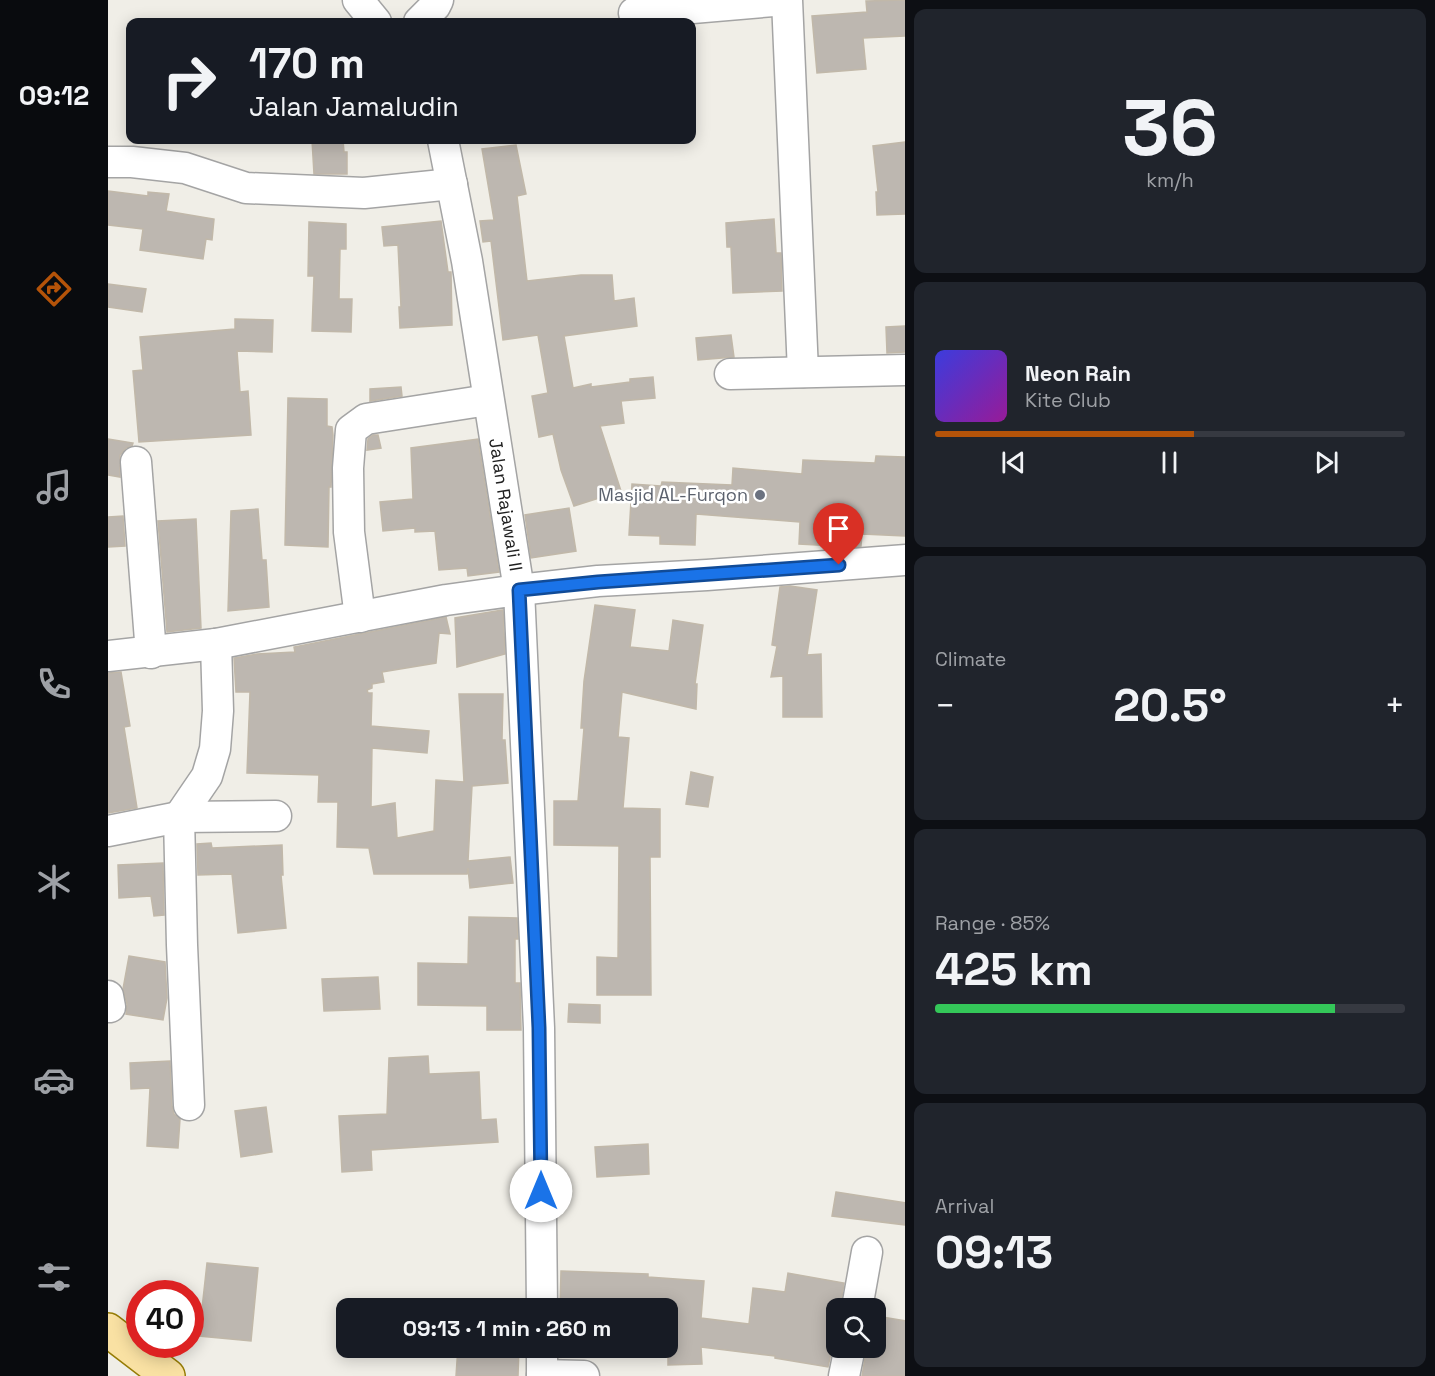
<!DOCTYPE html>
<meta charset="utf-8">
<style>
:root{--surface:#171b24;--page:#20242c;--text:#f1f3f6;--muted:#9ea1a6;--line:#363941;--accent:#b45309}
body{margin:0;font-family:"Space Grotesk",sans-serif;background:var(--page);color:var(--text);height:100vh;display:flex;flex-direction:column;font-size:22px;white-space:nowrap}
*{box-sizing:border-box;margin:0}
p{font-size:20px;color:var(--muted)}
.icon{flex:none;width:33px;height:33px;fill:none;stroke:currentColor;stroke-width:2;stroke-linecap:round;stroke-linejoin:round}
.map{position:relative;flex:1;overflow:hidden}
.side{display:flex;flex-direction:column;gap:9px;padding:9px;background:#0d0f14;width:530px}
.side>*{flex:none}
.top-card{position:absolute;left:18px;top:18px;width:570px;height:126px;border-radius:12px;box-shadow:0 3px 15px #0003;background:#171b24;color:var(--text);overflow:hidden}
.controls{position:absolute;left:718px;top:1298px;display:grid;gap:12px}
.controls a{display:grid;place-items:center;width:60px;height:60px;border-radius:12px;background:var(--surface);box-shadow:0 3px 15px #0003;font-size:30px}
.speed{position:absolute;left:18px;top:1280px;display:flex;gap:12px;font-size:30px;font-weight:700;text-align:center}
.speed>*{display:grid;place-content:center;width:78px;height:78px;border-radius:50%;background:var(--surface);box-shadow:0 3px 15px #0003;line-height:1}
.speed .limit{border:9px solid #d22;background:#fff;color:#111}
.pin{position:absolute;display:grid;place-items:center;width:51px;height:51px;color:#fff;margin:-62px -26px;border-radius:50% 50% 50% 0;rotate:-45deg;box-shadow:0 0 6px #0007}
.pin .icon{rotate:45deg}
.me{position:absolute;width:66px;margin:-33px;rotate:0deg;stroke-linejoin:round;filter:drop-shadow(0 0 4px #0008)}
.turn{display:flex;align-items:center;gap:21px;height:126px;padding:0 24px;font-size:27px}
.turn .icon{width:78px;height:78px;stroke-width:2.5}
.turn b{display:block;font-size:42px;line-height:51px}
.big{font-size:45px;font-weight:800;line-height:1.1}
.side .tile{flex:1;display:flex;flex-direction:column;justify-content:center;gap:9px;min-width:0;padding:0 21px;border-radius:12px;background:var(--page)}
.side .dial{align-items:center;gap:0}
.dial b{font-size:78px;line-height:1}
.song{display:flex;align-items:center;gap:18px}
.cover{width:72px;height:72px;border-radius:9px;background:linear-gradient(135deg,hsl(240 70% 55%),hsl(300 70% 35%))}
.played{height:6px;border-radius:3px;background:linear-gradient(90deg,var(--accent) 55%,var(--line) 55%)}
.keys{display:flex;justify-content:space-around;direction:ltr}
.heat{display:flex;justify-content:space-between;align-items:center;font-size:33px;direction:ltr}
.charge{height:9px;border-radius:4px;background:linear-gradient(90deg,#34c759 85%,var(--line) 0)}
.trip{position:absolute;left:228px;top:1298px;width:342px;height:60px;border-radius:12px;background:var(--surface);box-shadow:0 3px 15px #0003;font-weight:800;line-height:60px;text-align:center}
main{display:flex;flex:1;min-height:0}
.tabs{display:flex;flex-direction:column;width:108px;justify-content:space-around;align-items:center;background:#090b0e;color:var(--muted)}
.tabs .icon{width:42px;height:42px}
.tabs .on{color:var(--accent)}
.tabs b{font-size:27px;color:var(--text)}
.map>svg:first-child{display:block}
</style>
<main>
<nav class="tabs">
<b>09:12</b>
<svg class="icon on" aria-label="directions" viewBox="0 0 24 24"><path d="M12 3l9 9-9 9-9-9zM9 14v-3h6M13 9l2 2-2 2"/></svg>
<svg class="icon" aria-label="music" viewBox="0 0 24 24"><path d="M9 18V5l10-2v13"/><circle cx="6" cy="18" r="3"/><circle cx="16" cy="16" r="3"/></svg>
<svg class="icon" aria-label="phone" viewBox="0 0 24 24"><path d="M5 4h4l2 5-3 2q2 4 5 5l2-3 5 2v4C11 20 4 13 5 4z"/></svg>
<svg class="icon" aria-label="climate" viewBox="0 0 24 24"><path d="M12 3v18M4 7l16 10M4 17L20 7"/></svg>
<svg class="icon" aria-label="car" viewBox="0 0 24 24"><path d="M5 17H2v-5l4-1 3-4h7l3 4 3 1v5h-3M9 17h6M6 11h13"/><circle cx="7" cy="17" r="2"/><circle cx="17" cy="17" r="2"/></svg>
<svg class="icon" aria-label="filters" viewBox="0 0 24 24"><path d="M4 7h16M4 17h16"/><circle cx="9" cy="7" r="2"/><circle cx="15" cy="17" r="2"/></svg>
</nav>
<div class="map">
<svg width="798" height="1376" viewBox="0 0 798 1376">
<rect width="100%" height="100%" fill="#f0eee7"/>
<!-- building -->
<g fill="#bdb7b0" stroke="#c1b8a9" stroke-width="1.5">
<polygon points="798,0 798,36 755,38 758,69 709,73 704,16 759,12 758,1"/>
<polygon points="204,140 235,140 236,152 239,152 239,174 206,174"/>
<polygon points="798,142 798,214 769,215 768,192 770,192 765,146"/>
<polygon points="408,145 418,194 409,196 419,281 473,275 504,275 506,301 526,298 529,326 456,336 465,388 483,384 483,387 522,382 522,379 545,377 547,398 513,401 516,423 492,426 513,491 466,506 453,470 445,434 431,437 424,396 440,393 430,335 395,340 383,241 375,242 372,221 386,220 374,149"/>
<polygon points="0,191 40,196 40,192 61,194 58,211 106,219 104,240 98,239 95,259 32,250 35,229 0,225"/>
<polygon points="666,219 668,253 673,253 674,291 625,293 623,247 619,247 618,223"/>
<polygon points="333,221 340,272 343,272 344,325 292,328 291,307 293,307 290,245 276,246 274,227"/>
<polygon points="201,222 238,224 238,249 232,249 231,299 244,299 243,332 204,331 206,276 200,276"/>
<polygon points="0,284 38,289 34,312 0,307"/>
<polygon points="127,319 165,320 164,352 129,351 132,392 140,391 143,435 31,442 25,371 35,370 32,337 127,329"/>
<polygon points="798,326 798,352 779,353 778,327"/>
<polygon points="623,335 626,357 590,360 588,338"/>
<polygon points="293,387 294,396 262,401 262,389"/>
<polygon points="180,398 219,399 219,426 224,427 225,435 223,487 221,487 220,547 177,545"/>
<polygon points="265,435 270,435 273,448 259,450 260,439"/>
<polygon points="0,439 25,443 24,446 18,448 12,455 12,477 0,475"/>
<polygon points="370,439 391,572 360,576 359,568 331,570 327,531 307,532 307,528 275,531 272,502 305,499 303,448"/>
<polygon points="768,456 798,457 798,536 754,534 753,546 746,547 691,544 692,522 588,514 587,545 552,544 552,536 521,535 524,484 553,486 554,482 624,485 625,468 694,474 695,460 767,463"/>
<polygon points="461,508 468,551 423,558 417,515"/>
<polygon points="150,509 154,560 158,560 161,607 120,611 123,511"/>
<polygon points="15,516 17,546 0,547 0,517"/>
<polygon points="88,519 93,628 59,632 50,521"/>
<polygon points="682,586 709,590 699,655 713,654 714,717 675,717 675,676 663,677 669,646 664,645 672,587"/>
<polygon points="487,605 527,610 522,647 561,651 565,620 595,625 587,684 589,684 588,709 514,692 510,737 521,738 515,808 552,809 552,857 542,857 543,995 489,995 489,957 510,958 511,846 446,845 446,801 470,801 476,728 473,728 476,681"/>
<polygon points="395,610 397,654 349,667 347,618"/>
<polygon points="338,617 342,634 331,633 328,663 274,672 276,682 264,684 264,688 259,690 260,693 264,693 263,726 321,731 319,753 264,748 263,807 287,803 289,838 326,831 328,780 356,782 351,694 395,694 394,740 397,740 400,783 364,786 360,861 402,857 405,883 362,888 360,868 359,874 266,874 261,848 229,847 230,802 210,802 211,775 139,773 142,692 128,692 126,658 149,654 187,652 186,647"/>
<polygon points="13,672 22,726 16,727 29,808 0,813 0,673"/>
<polygon points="583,772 605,777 600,807 578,804"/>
<polygon points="103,843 104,848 174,845 175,875 173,875 178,928 130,933 124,874 90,875 89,844"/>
<polygon points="55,863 56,915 46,916 43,896 11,898 10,865"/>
<polygon points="361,917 409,918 410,939 407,939 407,983 412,983 413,1030 379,1030 379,1006 310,1005 310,963 360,964"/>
<polygon points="21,956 57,962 59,998 55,1020 18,1014 19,1004 15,989"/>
<polygon points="270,977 272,1009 216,1011 214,979"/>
<polygon points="461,1004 492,1005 492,1023 460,1022"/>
<polygon points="320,1056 321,1074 371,1072 373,1120 388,1119 390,1142 263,1150 264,1170 234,1172 231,1116 279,1114 281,1058"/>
<polygon points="62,1061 64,1106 66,1114 72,1119 70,1148 39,1146 42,1088 23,1089 22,1063"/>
<polygon points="158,1107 164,1152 133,1157 127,1111"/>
<polygon points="540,1144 541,1174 489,1177 487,1147"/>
<polygon points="728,1192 798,1203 798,1225 724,1216"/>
<polygon points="99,1263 150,1268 143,1341 91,1336"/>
<polygon points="453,1271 540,1274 540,1277 596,1281 593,1318 641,1324 645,1288 677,1292 680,1273 736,1283 732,1308 729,1308 729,1336 725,1344 720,1367 667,1358 667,1356 593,1347 594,1364 560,1365 560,1308 452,1308"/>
<polygon points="768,1316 798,1321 798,1376 754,1376 759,1347 768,1347"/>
<polygon points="350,1347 411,1347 410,1376 348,1376"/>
</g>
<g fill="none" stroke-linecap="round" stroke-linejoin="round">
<defs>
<g id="minor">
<polyline points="250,0 268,22"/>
<polyline points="679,0 695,372"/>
<polyline points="526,13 678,0"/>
<polyline points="311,22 327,6 330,0"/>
<path id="s1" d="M335,140L359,261L411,590L431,1028L434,1308"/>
<polyline points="0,162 24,162 77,168 138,188 256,193 344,184"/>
<polyline points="622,374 798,370"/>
<polyline points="28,462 43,653"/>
<polyline points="252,617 241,532 240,468 243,430 258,419 380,400"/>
<polyline points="0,656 108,644 338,600 411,590 490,581 599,575 798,560"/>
<polyline points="0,831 71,817 168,816"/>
<polyline points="0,996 2,1007"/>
<polyline points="81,1105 74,945 71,817 99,776 107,749 110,711 108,644"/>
<polyline points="749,1308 759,1252"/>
<polyline points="434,1347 434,1376"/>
<polyline points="434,1375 476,1376"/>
<polyline points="736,1376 742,1347"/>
</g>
<polyline id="major" points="0,1330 60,1376"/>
</defs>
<!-- minor casing -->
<use href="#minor" stroke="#a4a4a4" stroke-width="33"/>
<!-- major casing -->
<use href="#major" stroke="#967c05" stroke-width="36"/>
<!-- minor -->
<use href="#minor" stroke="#fff" stroke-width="30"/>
<!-- major -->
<use href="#major" stroke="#f9e1a3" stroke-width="33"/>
</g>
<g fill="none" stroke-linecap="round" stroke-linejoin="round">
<defs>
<polyline id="route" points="433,1191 431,1028 411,590 490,582 731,565"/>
</defs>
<!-- route casing -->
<use href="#route" stroke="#114b97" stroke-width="15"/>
<!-- route -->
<use href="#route" stroke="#1a73e8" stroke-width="10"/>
</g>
<!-- markers -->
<circle fill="#6b7280" stroke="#fff" stroke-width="2" cx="652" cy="495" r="6"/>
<g text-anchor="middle" stroke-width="5" stroke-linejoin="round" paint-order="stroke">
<!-- worship labels -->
<g font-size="18" fill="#5b616d" stroke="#fff" text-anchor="end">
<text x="640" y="501">Masjid AL-Furqon</text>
</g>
<!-- street labels -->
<g font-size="18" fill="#202020" stroke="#fff">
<text dy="6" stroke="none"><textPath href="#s1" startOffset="370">Jalan Rajawali II</textPath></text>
</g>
</g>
</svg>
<div class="controls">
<a><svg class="icon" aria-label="search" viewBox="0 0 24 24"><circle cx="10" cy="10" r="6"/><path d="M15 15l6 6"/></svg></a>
</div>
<div class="speed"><div class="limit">40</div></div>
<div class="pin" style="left:731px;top:565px;background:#d93025"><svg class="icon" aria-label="arrive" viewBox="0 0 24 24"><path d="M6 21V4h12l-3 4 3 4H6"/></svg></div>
<svg class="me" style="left:433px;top:1191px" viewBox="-20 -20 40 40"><circle r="19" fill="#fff"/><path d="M0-13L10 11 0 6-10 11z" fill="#1a73e8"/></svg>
<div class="trip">09:13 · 1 min · 260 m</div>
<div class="top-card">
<div class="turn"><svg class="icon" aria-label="right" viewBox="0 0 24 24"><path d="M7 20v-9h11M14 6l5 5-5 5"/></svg><div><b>170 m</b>Jalan Jamaludin</div></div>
</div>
</div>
<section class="side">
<div class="tile dial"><b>36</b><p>km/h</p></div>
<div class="tile">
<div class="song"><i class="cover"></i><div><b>Neon Rain</b><p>Kite Club</p></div></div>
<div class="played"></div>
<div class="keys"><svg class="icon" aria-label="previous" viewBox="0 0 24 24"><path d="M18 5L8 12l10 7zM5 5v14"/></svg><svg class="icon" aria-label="pause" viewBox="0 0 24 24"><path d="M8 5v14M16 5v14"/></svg><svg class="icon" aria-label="next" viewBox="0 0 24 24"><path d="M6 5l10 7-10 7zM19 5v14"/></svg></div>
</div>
<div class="tile"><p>Climate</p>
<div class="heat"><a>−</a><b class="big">20.5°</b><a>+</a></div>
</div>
<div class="tile"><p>Range · 85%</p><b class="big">425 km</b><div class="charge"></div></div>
<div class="tile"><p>Arrival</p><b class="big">09:13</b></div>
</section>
</main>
